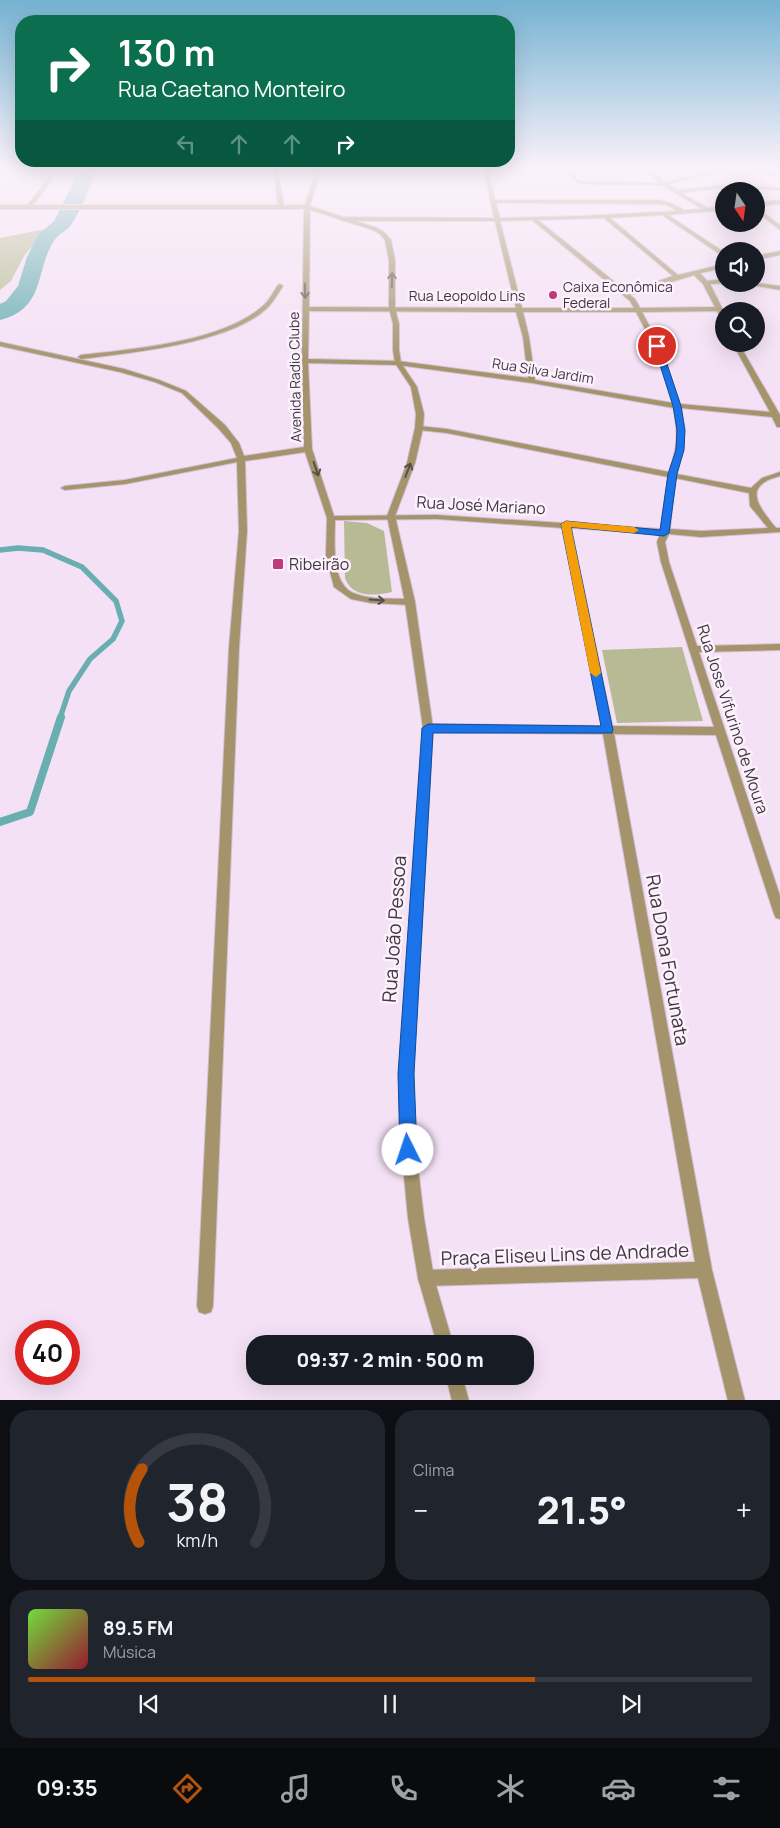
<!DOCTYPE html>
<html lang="pt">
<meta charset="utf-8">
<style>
:root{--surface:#171b24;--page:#20242c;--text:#f1f3f6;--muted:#9ea1a6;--line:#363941;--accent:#b45309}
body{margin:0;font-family:Manrope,sans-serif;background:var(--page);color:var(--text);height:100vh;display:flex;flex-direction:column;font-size:19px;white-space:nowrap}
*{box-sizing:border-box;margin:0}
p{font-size:16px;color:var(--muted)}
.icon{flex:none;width:28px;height:28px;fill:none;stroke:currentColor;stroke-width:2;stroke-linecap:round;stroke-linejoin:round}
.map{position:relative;height:1400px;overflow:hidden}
.sheet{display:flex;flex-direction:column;gap:10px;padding:10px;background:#0d0f14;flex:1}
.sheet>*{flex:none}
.top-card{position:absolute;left:15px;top:15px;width:500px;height:152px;border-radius:20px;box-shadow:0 5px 20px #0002;background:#0b6e4f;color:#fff;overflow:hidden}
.needle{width:32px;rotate:167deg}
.tools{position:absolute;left:715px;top:182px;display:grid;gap:10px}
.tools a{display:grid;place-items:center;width:50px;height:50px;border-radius:50%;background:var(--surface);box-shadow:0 5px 20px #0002;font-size:25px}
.speed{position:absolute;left:15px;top:1320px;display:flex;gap:10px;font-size:25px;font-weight:700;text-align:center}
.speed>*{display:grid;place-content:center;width:65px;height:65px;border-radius:50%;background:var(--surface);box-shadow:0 5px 20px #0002;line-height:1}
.speed .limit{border:8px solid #d22;background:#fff;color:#111}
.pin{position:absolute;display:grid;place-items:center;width:42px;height:42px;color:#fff;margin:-21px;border:2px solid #fff;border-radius:50%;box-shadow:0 1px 5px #0007}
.me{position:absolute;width:55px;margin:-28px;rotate:356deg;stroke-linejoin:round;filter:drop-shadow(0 0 4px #0008)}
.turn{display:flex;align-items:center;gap:18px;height:105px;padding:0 20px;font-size:22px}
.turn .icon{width:65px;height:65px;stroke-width:2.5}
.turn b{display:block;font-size:35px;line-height:42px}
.lanes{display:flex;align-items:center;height:48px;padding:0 20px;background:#0003;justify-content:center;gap:25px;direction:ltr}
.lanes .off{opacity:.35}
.big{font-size:38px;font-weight:800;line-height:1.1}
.sheet .widget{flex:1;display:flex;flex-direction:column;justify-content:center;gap:8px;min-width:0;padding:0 18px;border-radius:20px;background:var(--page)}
.sheet .dial{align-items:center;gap:0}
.dial svg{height:130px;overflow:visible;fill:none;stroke:var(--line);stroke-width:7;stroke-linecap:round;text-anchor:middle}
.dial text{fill:var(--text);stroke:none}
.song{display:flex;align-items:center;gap:15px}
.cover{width:60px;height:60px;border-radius:8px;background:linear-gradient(135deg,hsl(100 70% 55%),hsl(350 70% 35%))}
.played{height:5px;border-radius:2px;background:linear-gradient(90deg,var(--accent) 70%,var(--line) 70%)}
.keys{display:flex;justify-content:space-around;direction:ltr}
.heat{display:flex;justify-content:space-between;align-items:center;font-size:28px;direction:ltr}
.sheet .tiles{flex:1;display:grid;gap:10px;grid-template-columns:1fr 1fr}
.widget:last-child{grid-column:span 2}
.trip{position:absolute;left:246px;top:1335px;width:288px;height:50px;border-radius:20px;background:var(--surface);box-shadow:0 5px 20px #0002;font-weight:800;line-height:50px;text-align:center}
.menu{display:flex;height:80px;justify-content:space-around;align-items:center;background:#090b0e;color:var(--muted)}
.menu .icon{width:35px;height:35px}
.menu .selected{color:var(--accent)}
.menu b{font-size:22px;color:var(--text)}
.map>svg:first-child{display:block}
</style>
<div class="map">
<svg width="780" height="1401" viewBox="0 0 780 1401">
<rect width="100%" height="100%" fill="#f4e1f5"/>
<!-- green -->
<g fill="#b7ba94">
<polygon points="46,229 24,256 11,281 0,290 0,238"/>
<path d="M344,521L367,523L384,531L392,592C375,596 352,598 345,578Z"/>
<polygon points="682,647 703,721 617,723 602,650"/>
</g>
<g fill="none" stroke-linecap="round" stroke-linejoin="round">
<!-- stream-far1 -->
<polyline stroke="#69afb2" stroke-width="5.5" points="0,550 18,548 43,550 82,567 116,601 122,621 113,639 90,659 69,691 60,718"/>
<!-- stream -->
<polyline stroke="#69afb2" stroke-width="8" points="0,822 30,812 61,717"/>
<!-- river -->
<path fill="#69afb2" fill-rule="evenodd" d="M80,169H97C89,188 82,209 71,225C67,231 60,233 56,238C34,267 48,308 0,320V304L6,301L18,286L27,257L38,235L54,221Z"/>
<defs>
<g id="minor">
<polygon points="274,169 278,169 284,207 281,209 278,207"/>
<path d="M484,169H488L495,200H660L671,203L684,210L702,209L662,185H608L578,183L565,169H570L579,181L659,183L652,175L633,169C648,169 654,171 664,182C693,176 723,167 753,170C762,170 771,172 780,174V176L746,171L706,175L667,184L678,190L728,185L780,188V190L728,187L682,193L708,208L724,206V210L668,215L724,252V257L662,215L610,218L678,275L724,264V268L700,273L707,281L724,279V283L710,284L724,312V321L722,320L717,311L642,312L660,346L680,404L770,412L733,344H739L780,415V427H777L772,417L681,408C686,437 685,446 676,474L751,488L762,478L780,472V476C740,486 760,508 776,528H780V532L701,537L669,534L665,542L669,562L697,646L780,644V650L699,652L780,896V919L776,918L774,914L716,735L614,734L712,1270L745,1401H728L698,1278L426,1286L420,1284L418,1278L420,1272L426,1270L695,1262L603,734L428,732L424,731L423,728L424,725L428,724L602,726L563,528L437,519L335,520C335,542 330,586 356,594C372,600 392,598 410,599L415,602L410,605L371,603L351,599L334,587L326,556L327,518L305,452L245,461L247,531L239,648L213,1306L211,1312L205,1314L199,1312L197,1306L229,648L239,531L237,462L125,484L65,490L61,488L65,486L125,480L237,458L231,443L219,429L182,393L155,382L120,372L0,346V342L124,369L159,380L186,391L225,425L239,443L244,456L304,447L302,361L304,207L307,205L310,207L309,307L516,308L495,221H343L340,219L343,217L494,218ZM496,203L660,204L667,205L677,211L581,216L500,218ZM604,218L673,276L627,292L538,220ZM532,220L630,301L634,308H522L500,221ZM694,275L703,284L715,307L640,308L635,299L630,295ZM309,311L516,312L523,337L528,378L398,361L308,359ZM523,312H636L654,346L673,403L535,380L529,337ZM308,363L398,365L532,383L674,408C678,435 678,446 669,472L447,429L419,426L415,428L419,430L447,433L668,477L661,529L569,523L566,522L563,523L437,515L334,516L312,449ZM675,478L749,493L750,506L768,528L701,531L670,529ZM571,528L660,534L657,542L661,562L714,727L612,726Z"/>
<polygon points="49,177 53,178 31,208 27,208 27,206"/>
<polygon points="780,200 780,204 756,206 756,202"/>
<polygon points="756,207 780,225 780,230 756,211"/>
<polygon points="780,251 780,255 756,260 756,256"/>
<polygon points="756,283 780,286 780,290 746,284"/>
<path d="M280,284L283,286C279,292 275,299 270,305C236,343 130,353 81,359L78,357L81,355C134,349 225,342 265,304C270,299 274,291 278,285Z"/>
</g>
<g id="tertiary">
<polygon points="316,169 321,169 310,206 377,228 384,232 391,240 395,260 395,308 399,324 399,350 401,363 417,387 424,414 423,428 415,463 395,516 415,602 433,728 413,1074 414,1134 424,1218 434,1278 453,1344 437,1344 418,1278 408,1218 400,1134 399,1074 423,728 405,602 387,516 407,463 415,428 416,414 411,387 395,363 393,350 393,324 389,308 389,260 385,240 380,234 373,230 307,209 0,209 0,205 305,205"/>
<polygon points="446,1376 462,1376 469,1401 452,1401"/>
</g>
</defs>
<!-- minor casing -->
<use href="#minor" stroke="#d0bfd1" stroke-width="2"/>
<!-- tertiary casing -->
<use href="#tertiary" stroke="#d0bfd1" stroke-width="2"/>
<!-- minor -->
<use href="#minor" fill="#a4936b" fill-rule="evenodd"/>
<!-- tertiary -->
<use href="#tertiary" fill="#a4936b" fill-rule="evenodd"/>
</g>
<!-- one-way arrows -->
<defs><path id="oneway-shaft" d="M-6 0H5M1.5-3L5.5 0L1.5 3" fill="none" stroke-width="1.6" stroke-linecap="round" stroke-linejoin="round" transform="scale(1.25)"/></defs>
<g stroke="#584f4a">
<use href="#oneway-shaft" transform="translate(392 280) rotate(-89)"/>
<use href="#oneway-shaft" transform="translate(305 291) rotate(89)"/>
<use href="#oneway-shaft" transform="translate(316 469) rotate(71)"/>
<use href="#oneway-shaft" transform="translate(408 470) rotate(-69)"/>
<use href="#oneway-shaft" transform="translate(377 600) rotate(4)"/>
</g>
<!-- sky -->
<linearGradient id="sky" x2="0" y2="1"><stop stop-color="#75b2d2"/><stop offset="0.46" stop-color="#faf2fa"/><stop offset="1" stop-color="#faf2fa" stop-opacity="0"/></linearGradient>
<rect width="780" height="366" fill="url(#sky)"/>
<!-- route -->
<polygon fill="#1a73e8" stroke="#114b97" points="657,344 661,346 681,406 685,430 684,450 677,474 669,533 664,536 571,527 613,730 612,733 433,733 414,1074 417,1150 414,1156 408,1159 403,1156 400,1150 398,1074 422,728 428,724 601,726 561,524 566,521 660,530 668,474 676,450 677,430 673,406 654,346"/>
<!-- slow -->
<polygon fill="#f59e0b" points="566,521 634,527 639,530 634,533 571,527 601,673 596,677 590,673 561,524"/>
<!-- markers -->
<g fill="#bf3a7d" stroke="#fdf1fd" stroke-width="2">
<circle cx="553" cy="295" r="5"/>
<rect x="272" y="558" width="12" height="12" rx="2.5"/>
</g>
<g text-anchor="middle" stroke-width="5" stroke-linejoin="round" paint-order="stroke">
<!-- far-poi labels -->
<g font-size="14" fill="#3f383f" stroke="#fdf1fd" text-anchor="start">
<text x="563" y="292">Caixa Econômica<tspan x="563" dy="16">Federal</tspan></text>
</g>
<!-- far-street labels -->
<g font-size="14" fill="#3f383f" stroke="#fdf1fd">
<text x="467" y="301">Rua Leopoldo Lins</text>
<text transform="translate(543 371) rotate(9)" y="5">Rua Silva Jardim</text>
<text transform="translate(295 377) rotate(-91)" y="5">Avenida Radio Clube</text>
</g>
<!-- street labels -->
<g font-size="16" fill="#3f383f" stroke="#fdf1fd">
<text transform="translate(481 505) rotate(3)" y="6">Rua José Mariano</text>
<text transform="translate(733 719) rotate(72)" y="6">Rua Jose Vifurino de Moura</text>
</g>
<!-- poi labels -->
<g font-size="16" fill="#3f383f" stroke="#fdf1fd" text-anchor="start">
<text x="289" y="570">Ribeirão</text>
</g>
<!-- near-street labels -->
<g font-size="19" fill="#3f383f" stroke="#fdf1fd">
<text transform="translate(394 929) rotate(-86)" y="7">Rua João Pessoa</text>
<text transform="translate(668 960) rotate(80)" y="7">Rua Dona Fortunata</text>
<text transform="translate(565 1254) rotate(-2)" y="7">Praça Eliseu Lins de Andrade</text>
</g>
</g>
</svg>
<div class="tools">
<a><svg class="needle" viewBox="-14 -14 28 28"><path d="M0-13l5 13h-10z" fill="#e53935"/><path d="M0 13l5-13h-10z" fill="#9ea1a6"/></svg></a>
<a><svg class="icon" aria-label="sound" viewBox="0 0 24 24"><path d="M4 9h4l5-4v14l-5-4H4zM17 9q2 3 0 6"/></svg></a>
<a><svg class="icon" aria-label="search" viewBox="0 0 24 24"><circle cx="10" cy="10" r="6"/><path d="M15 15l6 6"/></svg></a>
</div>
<div class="speed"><div class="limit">40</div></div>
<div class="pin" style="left:657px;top:346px;background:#d93025"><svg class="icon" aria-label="arrive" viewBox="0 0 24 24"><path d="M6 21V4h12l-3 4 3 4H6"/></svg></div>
<svg class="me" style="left:408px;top:1150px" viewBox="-20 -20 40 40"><circle r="19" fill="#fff"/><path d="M0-13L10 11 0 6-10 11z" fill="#1a73e8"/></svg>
<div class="trip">09:37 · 2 min · 500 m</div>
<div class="top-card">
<div class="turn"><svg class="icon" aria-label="right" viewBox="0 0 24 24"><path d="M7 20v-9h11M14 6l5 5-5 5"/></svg><div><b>130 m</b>Rua Caetano Monteiro</div></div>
<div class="lanes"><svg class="icon off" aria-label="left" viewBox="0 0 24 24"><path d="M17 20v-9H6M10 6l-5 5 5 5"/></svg><svg class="icon off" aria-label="ahead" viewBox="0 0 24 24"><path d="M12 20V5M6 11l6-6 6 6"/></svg><svg class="icon off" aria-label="ahead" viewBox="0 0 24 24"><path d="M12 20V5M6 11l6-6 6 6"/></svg><svg class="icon" aria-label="right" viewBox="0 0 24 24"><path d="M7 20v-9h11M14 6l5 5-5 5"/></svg></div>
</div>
</div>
<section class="sheet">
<div class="tiles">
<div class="widget dial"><svg viewBox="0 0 100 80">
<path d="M14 69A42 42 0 1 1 86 69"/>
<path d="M14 69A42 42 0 0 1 16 24" stroke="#b45309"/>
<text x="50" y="56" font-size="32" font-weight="700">38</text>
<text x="50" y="72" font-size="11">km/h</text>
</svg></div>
<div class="widget"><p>Clima</p>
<div class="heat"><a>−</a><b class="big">21.5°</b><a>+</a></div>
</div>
<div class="widget">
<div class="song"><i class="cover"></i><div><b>89.5 FM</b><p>Música</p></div></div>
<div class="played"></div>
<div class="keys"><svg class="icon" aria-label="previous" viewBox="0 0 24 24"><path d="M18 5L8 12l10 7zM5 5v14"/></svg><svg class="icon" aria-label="pause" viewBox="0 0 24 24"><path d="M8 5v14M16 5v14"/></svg><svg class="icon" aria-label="next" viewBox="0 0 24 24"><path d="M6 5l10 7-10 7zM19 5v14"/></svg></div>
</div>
</div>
</section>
<nav class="menu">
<b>09:35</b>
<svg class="icon selected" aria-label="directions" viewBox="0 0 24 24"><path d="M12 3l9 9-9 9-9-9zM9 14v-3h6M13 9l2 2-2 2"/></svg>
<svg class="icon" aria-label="music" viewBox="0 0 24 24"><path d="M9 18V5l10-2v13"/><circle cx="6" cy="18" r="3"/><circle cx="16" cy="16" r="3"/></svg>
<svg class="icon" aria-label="phone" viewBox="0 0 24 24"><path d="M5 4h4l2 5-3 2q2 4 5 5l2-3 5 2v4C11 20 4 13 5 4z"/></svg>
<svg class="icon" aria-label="climate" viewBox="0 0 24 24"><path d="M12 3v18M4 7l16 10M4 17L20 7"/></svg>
<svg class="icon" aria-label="car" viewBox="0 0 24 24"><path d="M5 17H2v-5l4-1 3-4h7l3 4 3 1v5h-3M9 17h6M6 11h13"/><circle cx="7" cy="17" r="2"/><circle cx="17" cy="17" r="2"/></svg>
<svg class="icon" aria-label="filters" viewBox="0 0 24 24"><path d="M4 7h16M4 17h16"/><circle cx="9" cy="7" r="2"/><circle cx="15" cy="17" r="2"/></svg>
</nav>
